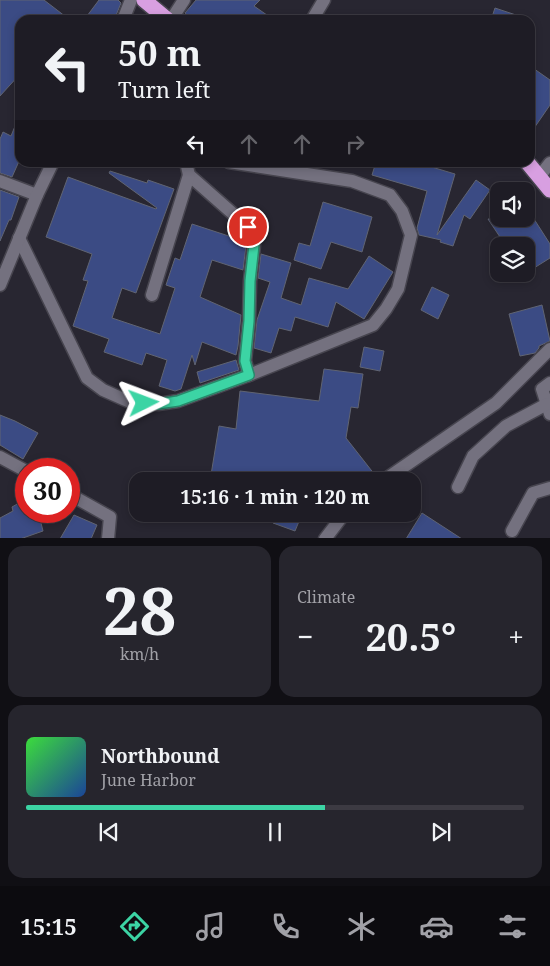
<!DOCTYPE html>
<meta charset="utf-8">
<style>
:root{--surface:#1e1c25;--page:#26252d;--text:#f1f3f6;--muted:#a1a1a7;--line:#3c3a42;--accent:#3cd4a4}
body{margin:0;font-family:"Noto Serif",serif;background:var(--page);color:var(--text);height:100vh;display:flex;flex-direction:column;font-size:19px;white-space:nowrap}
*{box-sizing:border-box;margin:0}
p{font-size:16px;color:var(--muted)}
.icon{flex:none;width:28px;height:28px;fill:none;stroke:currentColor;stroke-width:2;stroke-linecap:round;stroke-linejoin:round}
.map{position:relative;height:538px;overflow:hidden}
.sheet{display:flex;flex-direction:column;gap:8px;padding:8px;background:#100f14;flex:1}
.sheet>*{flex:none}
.guide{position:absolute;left:15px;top:15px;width:520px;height:152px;border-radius:15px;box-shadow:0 2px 8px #0003,0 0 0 1px var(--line);background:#1e1c25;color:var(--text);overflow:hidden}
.controls{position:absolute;left:490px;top:182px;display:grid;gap:10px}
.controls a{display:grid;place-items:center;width:45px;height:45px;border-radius:10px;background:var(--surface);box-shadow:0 2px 8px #0003,0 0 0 1px var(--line);font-size:25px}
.speed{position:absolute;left:15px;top:458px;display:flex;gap:10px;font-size:25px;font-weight:700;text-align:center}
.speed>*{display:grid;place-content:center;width:65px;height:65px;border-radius:50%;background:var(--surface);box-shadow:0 2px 8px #0003,0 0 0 1px var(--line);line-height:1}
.speed .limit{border:8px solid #d22;background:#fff;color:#111}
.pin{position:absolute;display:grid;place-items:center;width:42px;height:42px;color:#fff;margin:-21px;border:2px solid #fff;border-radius:50%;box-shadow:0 1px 5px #0007}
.me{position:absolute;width:55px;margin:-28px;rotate:87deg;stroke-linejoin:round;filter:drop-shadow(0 0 4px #0008)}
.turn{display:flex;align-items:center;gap:18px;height:105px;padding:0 20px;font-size:22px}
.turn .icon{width:65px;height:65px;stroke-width:2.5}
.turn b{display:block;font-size:35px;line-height:42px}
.lanes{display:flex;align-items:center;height:48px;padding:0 20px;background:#0003;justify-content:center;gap:25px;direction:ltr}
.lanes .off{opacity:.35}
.big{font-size:38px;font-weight:700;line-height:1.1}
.sheet .card{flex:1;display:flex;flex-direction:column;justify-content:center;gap:8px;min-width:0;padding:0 18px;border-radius:15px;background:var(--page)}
.sheet .dial{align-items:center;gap:0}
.dial b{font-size:65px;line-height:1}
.song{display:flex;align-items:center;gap:15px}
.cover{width:60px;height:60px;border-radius:8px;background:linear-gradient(135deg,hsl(120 70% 55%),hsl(220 70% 35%))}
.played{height:5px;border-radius:2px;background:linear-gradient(90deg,var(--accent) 60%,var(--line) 60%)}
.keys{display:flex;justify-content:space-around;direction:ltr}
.heat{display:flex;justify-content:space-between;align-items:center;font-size:28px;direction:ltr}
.sheet .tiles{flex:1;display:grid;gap:8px;grid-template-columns:1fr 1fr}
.card:last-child{grid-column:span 2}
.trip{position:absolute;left:129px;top:472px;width:292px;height:50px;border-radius:15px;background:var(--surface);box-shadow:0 2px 8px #0003,0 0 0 1px var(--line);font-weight:700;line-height:50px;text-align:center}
.tab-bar{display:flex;height:80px;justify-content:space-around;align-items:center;background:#0c0b0f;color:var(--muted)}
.tab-bar .icon{width:35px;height:35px}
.tab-bar .on{color:var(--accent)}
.tab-bar b{font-size:22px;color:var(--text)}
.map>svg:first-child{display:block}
</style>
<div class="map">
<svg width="550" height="539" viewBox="0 0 550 539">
<rect width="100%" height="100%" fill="#282631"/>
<!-- building -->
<g fill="#3b4b84" stroke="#606472">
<polygon points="0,0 44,0 70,20 20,20 20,74 0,96"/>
<polygon points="99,0 118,0 121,3 117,13 112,20 84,20"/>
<polygon points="196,0 260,0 254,6 274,20 193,20 185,13"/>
<polygon points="495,8 525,18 524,20 491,20"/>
<polygon points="530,66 550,80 550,105 530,134"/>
<polygon points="20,114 20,159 12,177 0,173 0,139 3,132 11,136"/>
<polygon points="376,162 415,162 455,174 437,235 476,180 490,190 470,219 464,215 453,246 440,242 441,240 419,235 417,228 427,191 372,175"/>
<polygon points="110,171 147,183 148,180 174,189 136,293 122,288 112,318 160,334 175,288 166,285 175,258 180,260 192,224 244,241 246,246 243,270 212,260 200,297 241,315 238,346 236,355 202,342 195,365 192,355 181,389 175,391 159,386 167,360 146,353 142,365 104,352 109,339 73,326 88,281 83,280 92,254 46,237 68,177 156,209 157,208 109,173"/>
<polygon points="0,190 19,197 11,220 9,220 0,241"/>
<polygon points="323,202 372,217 362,252 331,242 321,269 294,260 299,243 310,246"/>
<polygon points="488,219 534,219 550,244 550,258 526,273 526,246 506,246"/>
<polygon points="261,254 291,263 281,298 301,305 309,278 348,289 369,256 393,272 364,319 336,302 328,327 295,317 291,331 279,328 271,353 254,348 257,320 270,282 258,278"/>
<polygon points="432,287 449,295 438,319 421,310"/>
<polygon points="542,305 550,341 539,346 539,348 535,353 520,356 509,314"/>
<polygon points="364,347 384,351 380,371 360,367"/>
<polygon points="236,360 239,370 200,383 197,372"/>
<polygon points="324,369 363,374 358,408 351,407 346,438 375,475 366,481 210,481 219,426 236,429 240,391 319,401"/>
<polygon points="0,415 15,421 38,433 23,459 0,445"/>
<polygon points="26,499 26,511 38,511 43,531 20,539 0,539 0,518 13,511 12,507"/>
<polygon points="422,513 462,539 406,539"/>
<polygon points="277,514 302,514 295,531 273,523"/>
<polygon points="74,515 97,525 91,539 60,539"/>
</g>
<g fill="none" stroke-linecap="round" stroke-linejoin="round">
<defs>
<g id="minor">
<polyline points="123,20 131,0"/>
<polyline points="171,20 184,0"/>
<polyline points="312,20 324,0"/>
<polyline points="186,162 189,175 248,227 254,245 250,281 249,321 245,361 249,375"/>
<polyline points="539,177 550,163"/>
<polyline points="0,181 37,195"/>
<polyline points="19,238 87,378 103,390 130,402 158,404 178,401 249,375 373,325 386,309 398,289 411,235 402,211 390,195 352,181 229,162"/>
<polyline points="0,285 37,195 53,162"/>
<polyline points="152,295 189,175"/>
<polyline points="550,383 542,389 550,414"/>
<polyline points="0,457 26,471"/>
<polyline points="383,481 496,403 550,349"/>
<polyline points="458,487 473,456 506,426 547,404"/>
<polyline points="69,494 110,517 108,539"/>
<polyline points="512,531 533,493 550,488"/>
<polyline points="325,539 344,514"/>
</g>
<g id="highway">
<polyline points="144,0 168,20"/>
<polyline points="527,162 550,190"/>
</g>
</defs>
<!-- minor casing -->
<use href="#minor" stroke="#47454f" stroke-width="15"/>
<!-- highway casing -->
<use href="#highway" stroke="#47454f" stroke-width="18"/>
<!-- minor -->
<use href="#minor" stroke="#74717f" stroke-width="12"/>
<!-- highway -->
<use href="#highway" stroke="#d89fe1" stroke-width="15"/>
</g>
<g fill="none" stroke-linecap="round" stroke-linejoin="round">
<defs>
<polyline id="route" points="144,403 158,404 178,401 249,375 245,361 249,321 250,281 254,245 248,227"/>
</defs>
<!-- route casing -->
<use href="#route" stroke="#278a6b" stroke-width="12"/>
<!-- route -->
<use href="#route" stroke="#3cd4a4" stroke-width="9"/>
</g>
</svg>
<div class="controls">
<a><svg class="icon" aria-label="sound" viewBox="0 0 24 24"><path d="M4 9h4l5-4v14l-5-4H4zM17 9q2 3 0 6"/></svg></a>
<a><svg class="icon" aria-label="layers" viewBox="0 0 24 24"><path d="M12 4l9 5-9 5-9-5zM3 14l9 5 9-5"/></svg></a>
</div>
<div class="speed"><div class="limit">30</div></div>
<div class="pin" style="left:248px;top:227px;background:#d93025"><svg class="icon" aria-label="arrive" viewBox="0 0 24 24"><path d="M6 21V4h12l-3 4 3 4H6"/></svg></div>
<svg class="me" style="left:144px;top:403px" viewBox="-20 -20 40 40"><path d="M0-17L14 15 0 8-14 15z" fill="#3cd4a4" stroke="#fff" stroke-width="4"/></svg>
<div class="trip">15:16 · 1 min · 120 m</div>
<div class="guide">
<div class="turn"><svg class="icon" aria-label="left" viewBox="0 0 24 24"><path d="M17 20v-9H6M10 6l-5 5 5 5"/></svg><div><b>50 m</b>Turn left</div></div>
<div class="lanes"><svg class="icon" aria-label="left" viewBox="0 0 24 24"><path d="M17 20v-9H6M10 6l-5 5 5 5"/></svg><svg class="icon off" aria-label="ahead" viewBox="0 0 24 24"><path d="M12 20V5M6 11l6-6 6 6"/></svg><svg class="icon off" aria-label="ahead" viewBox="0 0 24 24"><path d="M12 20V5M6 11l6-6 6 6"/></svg><svg class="icon off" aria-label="right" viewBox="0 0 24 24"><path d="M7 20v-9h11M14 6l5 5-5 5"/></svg></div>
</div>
</div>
<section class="sheet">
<div class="tiles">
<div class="card dial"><b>28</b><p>km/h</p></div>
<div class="card"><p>Climate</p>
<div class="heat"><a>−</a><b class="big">20.5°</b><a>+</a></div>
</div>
<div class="card">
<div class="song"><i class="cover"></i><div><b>Northbound</b><p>June Harbor</p></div></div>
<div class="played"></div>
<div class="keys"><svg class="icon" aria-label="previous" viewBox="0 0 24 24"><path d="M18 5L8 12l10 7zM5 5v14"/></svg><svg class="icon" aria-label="pause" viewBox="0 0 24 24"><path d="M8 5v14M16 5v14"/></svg><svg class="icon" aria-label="next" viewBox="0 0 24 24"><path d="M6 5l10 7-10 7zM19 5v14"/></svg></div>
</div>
</div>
</section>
<nav class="tab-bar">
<b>15:15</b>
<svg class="icon on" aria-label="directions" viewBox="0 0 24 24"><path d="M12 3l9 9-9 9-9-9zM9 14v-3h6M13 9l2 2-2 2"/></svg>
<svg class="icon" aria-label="music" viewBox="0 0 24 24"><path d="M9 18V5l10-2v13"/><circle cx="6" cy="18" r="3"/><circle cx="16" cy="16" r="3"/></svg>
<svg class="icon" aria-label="phone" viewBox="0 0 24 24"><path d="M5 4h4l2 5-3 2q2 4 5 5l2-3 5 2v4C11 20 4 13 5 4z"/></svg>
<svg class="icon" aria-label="climate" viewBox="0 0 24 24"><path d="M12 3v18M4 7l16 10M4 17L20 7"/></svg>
<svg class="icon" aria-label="car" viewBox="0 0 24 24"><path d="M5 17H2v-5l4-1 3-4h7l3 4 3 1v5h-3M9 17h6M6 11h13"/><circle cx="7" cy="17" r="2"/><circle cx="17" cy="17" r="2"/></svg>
<svg class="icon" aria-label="filters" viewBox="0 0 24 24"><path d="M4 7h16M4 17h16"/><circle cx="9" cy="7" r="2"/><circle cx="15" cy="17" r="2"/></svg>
</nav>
